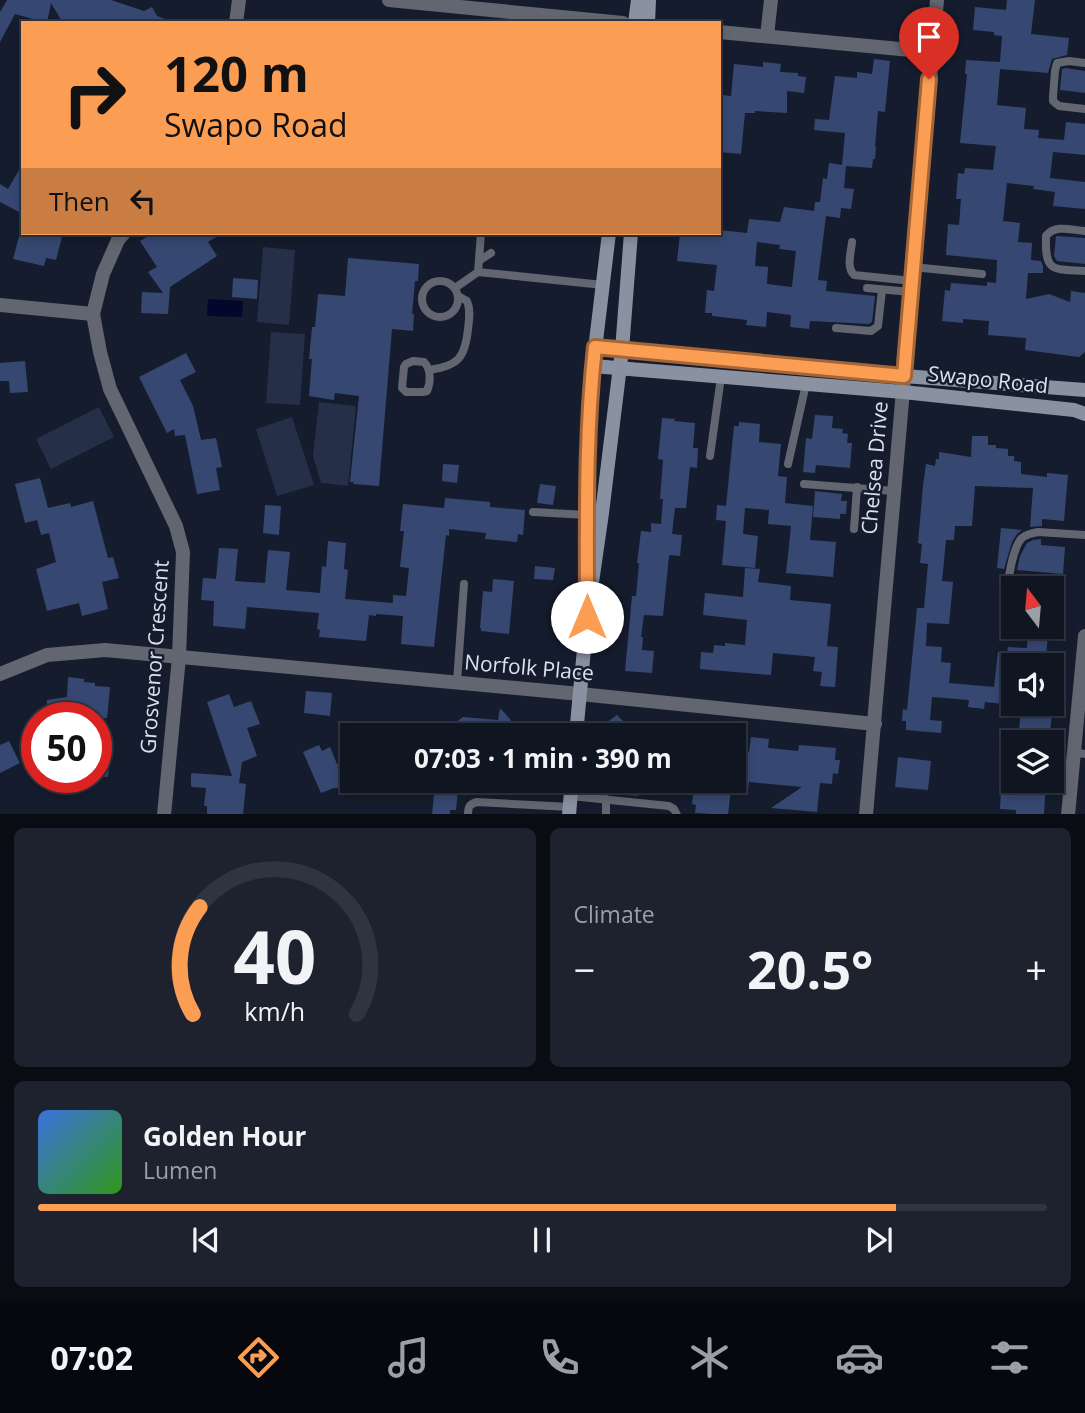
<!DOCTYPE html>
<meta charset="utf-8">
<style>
:root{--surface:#101522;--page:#1e222f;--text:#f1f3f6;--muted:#9c9fa5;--line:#303440;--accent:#fc9d54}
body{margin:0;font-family:"Open Sans",sans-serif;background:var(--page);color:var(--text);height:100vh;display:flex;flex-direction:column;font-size:26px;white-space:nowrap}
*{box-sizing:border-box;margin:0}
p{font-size:23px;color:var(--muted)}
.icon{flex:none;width:38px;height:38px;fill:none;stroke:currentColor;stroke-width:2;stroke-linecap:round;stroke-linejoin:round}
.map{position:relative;height:814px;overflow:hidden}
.panel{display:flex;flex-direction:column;gap:14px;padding:14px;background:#090c13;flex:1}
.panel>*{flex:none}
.banner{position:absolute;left:21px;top:21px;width:700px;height:214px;border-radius:0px;box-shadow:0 4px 10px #0003,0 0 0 2px var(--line);background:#fc9d54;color:#111;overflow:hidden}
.needle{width:46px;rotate:344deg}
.controls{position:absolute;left:1001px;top:576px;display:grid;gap:14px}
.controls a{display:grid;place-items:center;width:63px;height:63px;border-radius:0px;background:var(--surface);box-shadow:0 4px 10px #0003,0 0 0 2px var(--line);font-size:35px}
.speed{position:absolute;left:21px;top:702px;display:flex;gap:14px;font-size:35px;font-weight:700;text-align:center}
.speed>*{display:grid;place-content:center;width:91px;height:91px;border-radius:50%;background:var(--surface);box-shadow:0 4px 10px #0003,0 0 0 2px var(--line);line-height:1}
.speed .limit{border:10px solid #d22;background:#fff;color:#111}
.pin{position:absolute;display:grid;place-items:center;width:60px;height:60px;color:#fff;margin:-72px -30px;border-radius:50% 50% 50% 0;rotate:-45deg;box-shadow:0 0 7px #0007}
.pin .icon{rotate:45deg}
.me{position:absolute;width:77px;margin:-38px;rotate:0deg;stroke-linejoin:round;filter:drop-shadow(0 0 5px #0008)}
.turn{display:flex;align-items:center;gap:24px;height:147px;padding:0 28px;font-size:32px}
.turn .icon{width:91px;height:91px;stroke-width:2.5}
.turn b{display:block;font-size:49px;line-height:60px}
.then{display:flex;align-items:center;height:66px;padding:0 28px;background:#0003;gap:14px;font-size:26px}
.big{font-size:52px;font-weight:700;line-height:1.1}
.panel .card{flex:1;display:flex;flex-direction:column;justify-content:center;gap:10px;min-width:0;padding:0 24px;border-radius:10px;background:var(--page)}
.panel .dial{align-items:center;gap:0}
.dial svg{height:182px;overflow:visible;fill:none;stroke:var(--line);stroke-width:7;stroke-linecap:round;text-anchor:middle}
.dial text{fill:var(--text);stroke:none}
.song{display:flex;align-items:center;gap:21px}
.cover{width:84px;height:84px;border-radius:10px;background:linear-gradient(135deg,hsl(220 70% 55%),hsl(110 70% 35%))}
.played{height:7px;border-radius:4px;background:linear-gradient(90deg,var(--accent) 85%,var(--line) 85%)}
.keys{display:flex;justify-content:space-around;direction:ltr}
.heat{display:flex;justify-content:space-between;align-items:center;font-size:38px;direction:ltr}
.panel .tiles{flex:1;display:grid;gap:14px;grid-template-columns:1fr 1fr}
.card:last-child{grid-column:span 2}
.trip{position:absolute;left:340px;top:723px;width:406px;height:70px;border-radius:0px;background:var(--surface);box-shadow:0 4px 10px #0003,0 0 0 2px var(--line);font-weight:700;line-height:70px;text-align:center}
.dock{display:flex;height:112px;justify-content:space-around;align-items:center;background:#06080e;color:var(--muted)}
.dock .icon{width:49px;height:49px}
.dock .current{color:var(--accent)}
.dock b{font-size:32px;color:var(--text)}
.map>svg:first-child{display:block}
</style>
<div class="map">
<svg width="1085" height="815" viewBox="0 0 1085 815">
<rect width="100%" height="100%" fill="#151c2d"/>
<!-- green -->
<g fill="#252f48">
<polygon points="263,247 295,250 289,325 257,322"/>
<polygon points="271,332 305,334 300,405 266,403"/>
<polygon points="319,402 356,406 348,486 321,483 313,456"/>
<polygon points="99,407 114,437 51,469 36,439"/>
<polygon points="292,417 314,485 277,496 256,429"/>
</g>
<!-- water -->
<polygon fill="#02082d" points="208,299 243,301 242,317 207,316"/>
<!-- building -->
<g fill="#364872" fill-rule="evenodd">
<polygon points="7,0 111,0 144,11 152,7 157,16 171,21 171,23 63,23 51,3 47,23 15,14 0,42 0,12"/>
<polygon points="1007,0 1035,0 1031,34 1069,38 1067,55 1052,59 1048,73 1000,69 997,105 1026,108 1024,129 1039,130 1038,138 1064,140 1066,122 1085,124 1085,155 1053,152 1050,178 1085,182 1085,209 1053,206 1055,192 1033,189 1034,186 1007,183 1003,221 1020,223 1018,242 1032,243 1031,260 1041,261 1043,266 1043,273 1028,273 1026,299 1049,294 1070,302 1071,291 1085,293 1085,352 1079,357 1025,350 1026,338 988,335 989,321 963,319 963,323 942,321 945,290 950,291 951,283 987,286 987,282 996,283 997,260 946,255 948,224 959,225 961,199 956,199 958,173 964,174 965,168 993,170 996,146 960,143 967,74 965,74 966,60 1000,62 1002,36 994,35 994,32 973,30 975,7 1006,10"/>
<path d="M874,59L890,61L885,112L878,111L875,147H876L875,159H873L872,168L846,166L844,188L854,189L851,209L841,208L840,218L826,216L818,280L827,281L826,291L875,296L872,322L869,324L810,321L809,329L790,327L791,315L767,312L766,327L746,325L747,320L712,316V313H705L707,290L714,291L717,265L677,261L680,233H719V230L747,233L749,219L780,222L784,207L814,211L815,202H820L823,178L827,179L829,163L842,165L845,133L814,130L815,119L829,120L835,76L857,78V72L872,74ZM757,242L780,245L779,249L796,251L792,287L767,284L768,267L755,266Z"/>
<polygon points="763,62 781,64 780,72 798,73 798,76 806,77 804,93 787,91 787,113 755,111 755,113 745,113 741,154 719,152 719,116 721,116 723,95 731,96 734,64 763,67"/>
<polygon points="1066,68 1085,71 1085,93 1060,90 1062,69"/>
<polygon points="23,163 23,214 0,202 0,184 8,189"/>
<polygon points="20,233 63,233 56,260 46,258 44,266 13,259"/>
<polygon points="153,233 223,233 208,242 217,256 170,287 168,314 141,313 142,292 163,293 148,272 157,267 140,241"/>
<polygon points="1056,236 1085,238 1085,264 1057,261 1054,256"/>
<polygon points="348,258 419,264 418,281 415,281 412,314 414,314 413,331 392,329 379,486 353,484 354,482 350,482 359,396 335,393 334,400 309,396 312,359 309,359 312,327 315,327 318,294 345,296"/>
<polygon points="233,278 258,280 257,299 232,297"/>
<polygon points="186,353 196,372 180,380 193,406 201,440 216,438 222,467 216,468 220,490 197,494 185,435 175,436 174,429 167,433 139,377"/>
<polygon points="25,361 28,392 10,393 9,381 0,381 0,363"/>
<polygon points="815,415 833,416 832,428 843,429 842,433 848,434 847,443 852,443 850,468 816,465 815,473 803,472 806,438 812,439"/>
<polygon points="662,418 675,419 674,421 695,423 693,448 698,448 697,468 690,467 686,508 675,508 672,534 682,535 680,556 670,555 669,556 663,616 644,615 641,637 643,637 642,650 654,651 652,673 625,671 632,596 636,596 639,563 637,563 641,531 651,532 651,523 661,524 663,499 660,499 663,460 658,459"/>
<polygon points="739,422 760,424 759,442 781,444 778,476 787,477 785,503 813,506 810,540 836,542 833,577 786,573 791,526 768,524 769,510 745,508 743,534 758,536 755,568 722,565 726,521 716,520 717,505 726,506 734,426 739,426"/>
<polygon points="972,436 988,436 988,445 996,445 996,448 1008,449 1008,456 1014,456 1014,461 1021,462 1021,474 1047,477 1047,473 1068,475 1064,521 1042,519 1042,526 1030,527 1033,488 975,486 972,526 955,526 954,540 946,540 942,581 953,582 949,624 927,623 926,646 942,647 941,662 951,663 949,683 994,687 998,652 1007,653 1008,647 1027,648 1028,626 1049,626 1045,665 1013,665 1013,705 985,702 984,709 968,707 969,700 932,697 930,720 942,721 941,733 906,730 906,721 902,721 903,709 907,710 917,608 924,608 928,564 920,563 922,544 918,543 923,486 926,464 935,466 936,459 939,459 939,452 971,457"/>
<polygon points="443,464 459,465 457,483 442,481"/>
<polygon points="40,478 48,508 70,503 71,507 93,501 108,558 113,557 119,578 102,582 108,609 82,616 79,603 47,611 36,569 56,562 49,533 41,535 37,520 25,523 15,484"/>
<polygon points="540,484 556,486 553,505 537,503"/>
<polygon points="815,491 842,494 841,501 847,501 846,514 840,514 840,519 813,517"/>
<polygon points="445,498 490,502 490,507 525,510 523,535 518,534 517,542 485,539 486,533 449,529 449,536 446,535 434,647 401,644 403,616 376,614 376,616 369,615 366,641 319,637 320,630 317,629 319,613 247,607 245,629 213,626 214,601 201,600 203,578 216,579 219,548 238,549 235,581 265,583 268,550 290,552 286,590 320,593 322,566 326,567 328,541 346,543 344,569 348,570 345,599 393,603 393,595 406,596 409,568 400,567 404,531 400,531 403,504 444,508"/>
<polygon points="265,505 281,506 279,535 263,533"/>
<polygon points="1001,528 1022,530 1017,534 1012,542 1004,569 997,568"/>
<polygon points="1041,539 1041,545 1065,547 1063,574 1017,570 1020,556 1027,543 1033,540"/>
<polygon points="535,566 555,568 553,580 534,579"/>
<polygon points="745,568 760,569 758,582 791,586 790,600 831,604 827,646 838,647 835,687 820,686 822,672 813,671 815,657 773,653 771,675 700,669 701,652 713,653 714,645 725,646 725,643 745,645 747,620 703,615 705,593 743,597"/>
<polygon points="493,579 514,581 509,634 481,631 481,628 480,628 483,591 492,592"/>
<polygon points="68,677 84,679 84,682 95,683 95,686 110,687 107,718 46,718 47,700 67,697"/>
<polygon points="306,691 332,693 330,716 304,713"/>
<polygon points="229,694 234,707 251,701 260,724 247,728 257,756 242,762 239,783 246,784 243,815 207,815 207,806 204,806 206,788 192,787 191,785 191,774 193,773 232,776 207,702"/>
<polygon points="500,708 510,719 513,726 513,735 462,735 462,731 454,730 449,727 463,717 498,720"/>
<polygon points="1021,710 1052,714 1049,742 1018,740"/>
<polygon points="617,715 623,721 633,735 615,735 606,723"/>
<polygon points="751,737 769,739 768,748 798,751 799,745 836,748 835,760 840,760 838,774 833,773 832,784 820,783 817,812 771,808 802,787 749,782 748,792 733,791 733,751 749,752"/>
<polygon points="9,741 20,763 0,773 0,745"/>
<polygon points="96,744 111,745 108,777 96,776"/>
<polygon points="319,745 322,751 330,747 337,764 352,764 352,787 334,788 321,793 303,752"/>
<polygon points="898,757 931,761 928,790 895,787"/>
<polygon points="1002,765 1013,765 1013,780 1046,780 1044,815 1016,815 1016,810 1000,809"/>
<polygon points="376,780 459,780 456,810 450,810 450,815 432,815 434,794 376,789"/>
<polygon points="614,780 639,780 638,796 613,794"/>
<polygon points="695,780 732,780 728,815 695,813 696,805 692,804"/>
</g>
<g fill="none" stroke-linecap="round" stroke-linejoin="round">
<!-- lane -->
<g stroke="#626670" stroke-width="8">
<polyline points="1085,63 1069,61 1057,63 1055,71 1053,96 1053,101 1059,106 1085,109"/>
<path d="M1085,231C1071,230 1055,224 1046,236C1045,273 1052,269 1085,271"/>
<path d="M852,242C851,253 846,267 854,275L912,281"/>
<polyline points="479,261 491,253"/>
<polyline points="913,267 982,274"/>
<polyline points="478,272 481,233"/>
<circle cx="440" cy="299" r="18"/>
<polyline points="455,288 478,272 603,285"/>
<polyline points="867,288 911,292"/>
<polyline points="836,328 871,331 878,326 882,290"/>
<path d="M413,361L424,362C431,369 431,382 427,391L423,392H406L402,388L404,367L406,364Z"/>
<path d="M429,370C458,366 465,358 468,329C469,320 471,310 467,301L458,296"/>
<polyline points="710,456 721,377"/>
<polyline points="788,464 806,384"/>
<polyline points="804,484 894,491"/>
<polyline points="533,512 587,515"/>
<polyline points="854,529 857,487"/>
<path d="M1003,627C1005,608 1009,550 1022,538C1027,534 1032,533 1038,532L1085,535"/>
<polyline points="457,682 464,584"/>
<polyline points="448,733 449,735"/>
<polyline points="1074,752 1085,754"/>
<polyline points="509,780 523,785 571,790"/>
<polyline points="571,796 669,806 674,809 677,815"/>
<polyline points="606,799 606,815"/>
<path d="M468,815C468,807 469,804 477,802L570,807"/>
</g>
<!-- street -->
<g stroke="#626670" stroke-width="14">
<polyline points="389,0 623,23"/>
<polyline points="236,23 239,0"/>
<polyline points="719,32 932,52"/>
<polyline points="767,36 771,0"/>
<polyline points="124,233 118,240 103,274 93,314 100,352 110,389 176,526 183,552 179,657 164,815"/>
<polyline points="0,305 93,314"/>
<polyline points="0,674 47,655 105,650 580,694 875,724"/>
<polyline points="866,815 937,0"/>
<polyline points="1068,815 1085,636"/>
</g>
<!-- secondary -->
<g stroke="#8a91a0" stroke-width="14">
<polyline points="635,23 638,0"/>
<polyline points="648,23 649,0"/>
<polyline points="595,347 904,376 1085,390"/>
<polyline points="593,366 903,392 1074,410 1085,414"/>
<polyline points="587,567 589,444 593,366 609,233"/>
<polyline points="576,735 587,617 602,513 622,350 631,233"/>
<polyline points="569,815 572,780"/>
</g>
</g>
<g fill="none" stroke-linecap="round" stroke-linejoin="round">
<defs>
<path id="route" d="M587,617C587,527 585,436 595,347L904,376L929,79"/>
</defs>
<!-- route casing -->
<use href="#route" stroke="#a46637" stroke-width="18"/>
<!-- route -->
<use href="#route" stroke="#fc9d54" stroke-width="12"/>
</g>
<g text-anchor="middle" stroke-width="5" stroke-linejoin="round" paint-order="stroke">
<!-- street labels -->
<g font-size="21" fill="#dce1ed" stroke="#151c2d">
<text transform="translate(988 380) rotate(6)" y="7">Swapo Road</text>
<text transform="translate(875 468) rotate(-85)" y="7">Chelsea Drive</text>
<text transform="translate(155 657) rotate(-86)" y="7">Grosvenor Crescent</text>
<text transform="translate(529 668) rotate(5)" y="7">Norfolk Place</text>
</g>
</g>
</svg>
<div class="controls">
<a><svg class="needle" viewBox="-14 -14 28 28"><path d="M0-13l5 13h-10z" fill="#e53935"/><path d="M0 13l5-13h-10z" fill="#9c9fa5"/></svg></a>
<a><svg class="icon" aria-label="sound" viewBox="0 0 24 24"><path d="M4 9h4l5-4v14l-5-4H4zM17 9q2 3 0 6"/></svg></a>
<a><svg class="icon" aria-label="layers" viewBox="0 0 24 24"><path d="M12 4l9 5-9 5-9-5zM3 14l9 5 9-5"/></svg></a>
</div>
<div class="speed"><div class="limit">50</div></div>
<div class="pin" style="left:929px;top:79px;background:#d93025"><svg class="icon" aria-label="arrive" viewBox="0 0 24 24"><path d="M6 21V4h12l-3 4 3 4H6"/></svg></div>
<svg class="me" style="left:587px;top:617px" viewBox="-20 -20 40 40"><circle r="19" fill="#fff"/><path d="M0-13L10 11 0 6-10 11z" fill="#fc9d54"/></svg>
<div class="trip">07:03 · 1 min · 390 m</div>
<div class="banner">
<div class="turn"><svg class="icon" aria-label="right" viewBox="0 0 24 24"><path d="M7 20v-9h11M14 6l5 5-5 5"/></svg><div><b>120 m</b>Swapo Road</div></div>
<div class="then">Then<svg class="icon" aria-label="left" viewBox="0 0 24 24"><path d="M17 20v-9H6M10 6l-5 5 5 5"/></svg></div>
</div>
</div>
<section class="panel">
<div class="tiles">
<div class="card dial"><svg viewBox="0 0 100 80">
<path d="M14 69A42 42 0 1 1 86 69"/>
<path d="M14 69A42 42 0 0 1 17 22" stroke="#fc9d54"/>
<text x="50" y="56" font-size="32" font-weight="700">40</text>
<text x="50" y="72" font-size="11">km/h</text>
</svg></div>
<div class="card"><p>Climate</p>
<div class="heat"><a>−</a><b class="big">20.5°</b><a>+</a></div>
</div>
<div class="card">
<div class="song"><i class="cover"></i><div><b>Golden Hour</b><p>Lumen</p></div></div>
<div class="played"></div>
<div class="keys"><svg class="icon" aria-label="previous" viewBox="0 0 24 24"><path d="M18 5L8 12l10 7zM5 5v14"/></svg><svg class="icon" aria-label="pause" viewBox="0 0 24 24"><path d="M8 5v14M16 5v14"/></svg><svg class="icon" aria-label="next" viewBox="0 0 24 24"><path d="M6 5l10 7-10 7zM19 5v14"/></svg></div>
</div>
</div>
</section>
<nav class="dock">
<b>07:02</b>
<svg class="icon current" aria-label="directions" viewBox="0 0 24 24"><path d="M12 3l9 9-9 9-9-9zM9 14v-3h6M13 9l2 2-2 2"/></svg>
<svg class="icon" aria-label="music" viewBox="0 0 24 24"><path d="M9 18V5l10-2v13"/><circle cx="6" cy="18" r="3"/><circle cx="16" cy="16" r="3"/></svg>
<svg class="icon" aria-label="phone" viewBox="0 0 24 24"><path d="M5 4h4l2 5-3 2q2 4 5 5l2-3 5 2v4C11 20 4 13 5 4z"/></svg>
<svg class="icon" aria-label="climate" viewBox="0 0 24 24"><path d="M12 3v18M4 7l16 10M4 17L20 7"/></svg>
<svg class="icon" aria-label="car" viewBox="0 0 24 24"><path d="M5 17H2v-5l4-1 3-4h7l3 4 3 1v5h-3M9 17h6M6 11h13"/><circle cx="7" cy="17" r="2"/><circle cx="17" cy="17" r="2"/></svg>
<svg class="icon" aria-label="filters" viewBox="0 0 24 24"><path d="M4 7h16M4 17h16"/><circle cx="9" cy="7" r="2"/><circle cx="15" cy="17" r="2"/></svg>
</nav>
